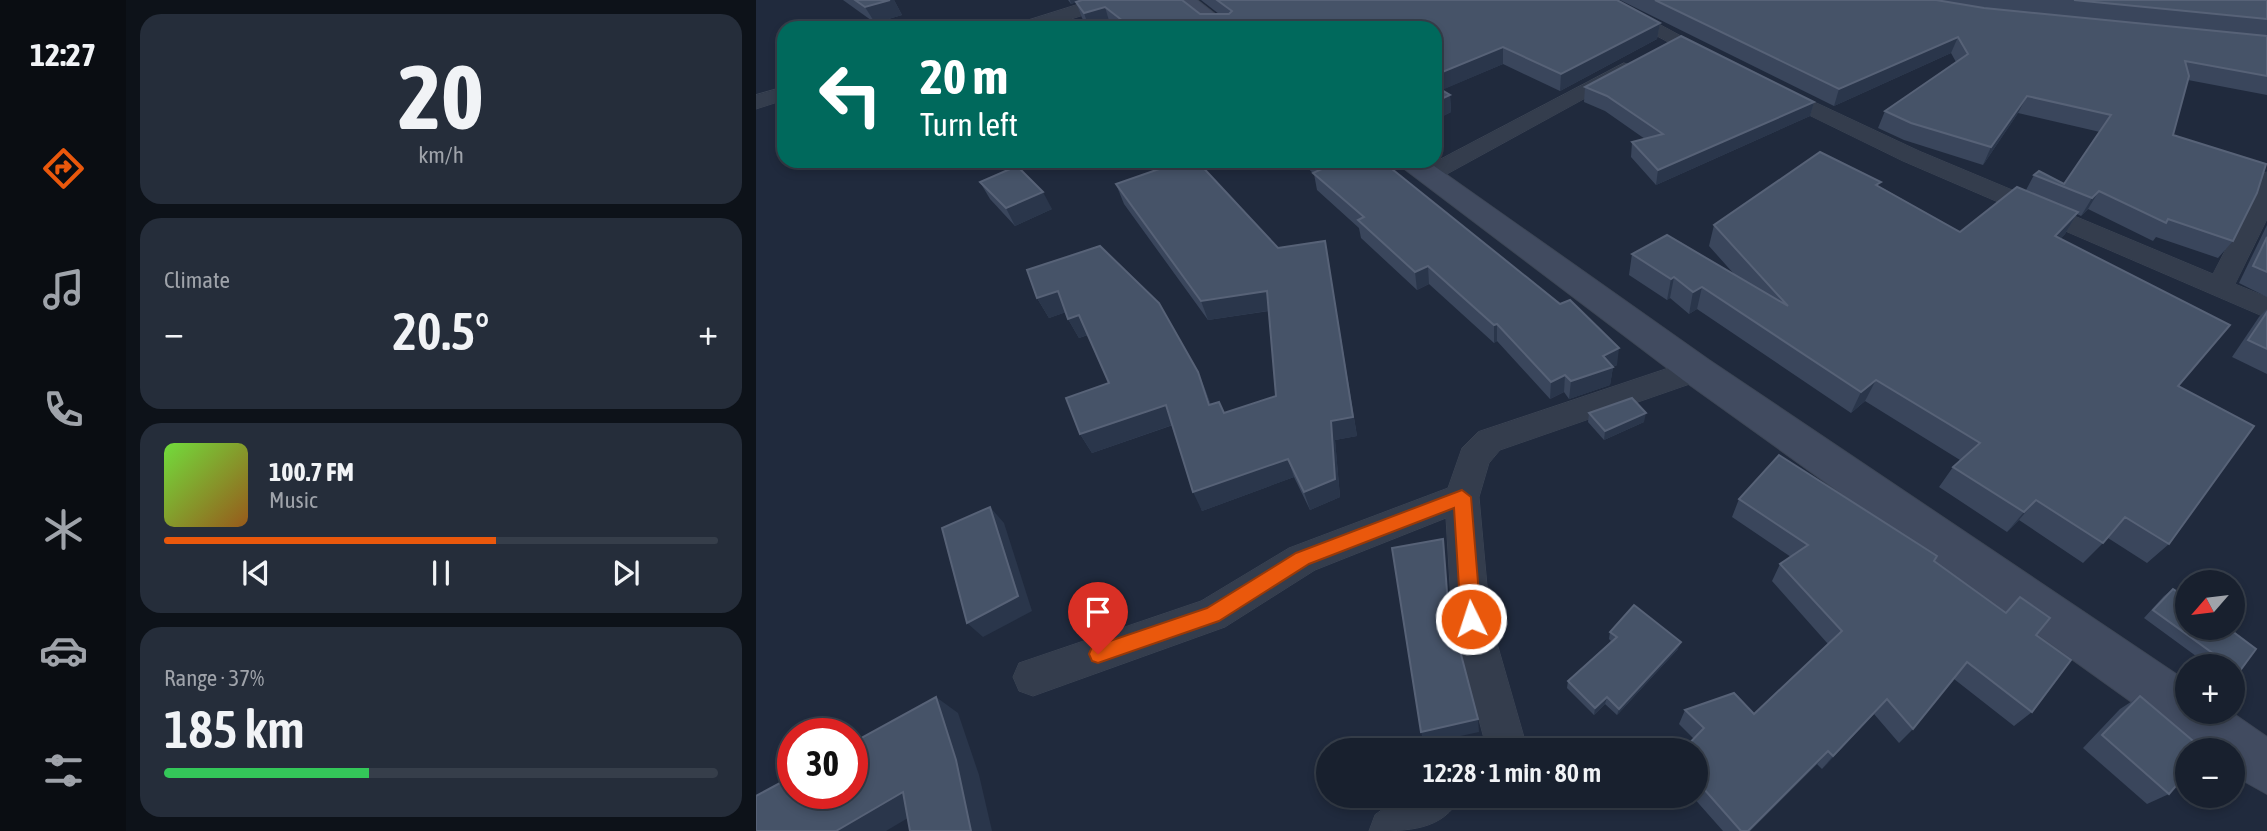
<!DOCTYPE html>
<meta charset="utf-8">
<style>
:root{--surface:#18202e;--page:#252d3a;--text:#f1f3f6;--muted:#9fa3aa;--line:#363e4a;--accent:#ea580c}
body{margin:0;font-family:"Asap Condensed",sans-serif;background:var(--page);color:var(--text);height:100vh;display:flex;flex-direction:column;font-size:26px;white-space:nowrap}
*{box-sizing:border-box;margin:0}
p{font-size:23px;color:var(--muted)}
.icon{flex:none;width:38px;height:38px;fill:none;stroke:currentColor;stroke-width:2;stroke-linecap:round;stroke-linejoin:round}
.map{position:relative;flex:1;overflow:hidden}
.sheet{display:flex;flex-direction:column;gap:14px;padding:14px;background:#0d1219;width:630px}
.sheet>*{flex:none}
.top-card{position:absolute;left:21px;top:21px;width:665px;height:147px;border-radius:21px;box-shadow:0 4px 10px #0003,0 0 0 2px var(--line);background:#00695c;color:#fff;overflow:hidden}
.needle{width:46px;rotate:242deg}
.fabs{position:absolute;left:1419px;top:570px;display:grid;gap:14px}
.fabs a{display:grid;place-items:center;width:70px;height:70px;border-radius:50%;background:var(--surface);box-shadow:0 4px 10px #0003,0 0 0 2px var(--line);font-size:35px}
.speed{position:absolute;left:21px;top:718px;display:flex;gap:14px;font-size:35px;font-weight:700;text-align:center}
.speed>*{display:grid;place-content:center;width:91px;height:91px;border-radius:50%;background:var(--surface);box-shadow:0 4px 10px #0003,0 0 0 2px var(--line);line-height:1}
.speed .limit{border:10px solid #d22;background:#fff;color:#111}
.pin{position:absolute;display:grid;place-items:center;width:60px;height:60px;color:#fff;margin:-72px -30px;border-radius:50% 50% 50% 0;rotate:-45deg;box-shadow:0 0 7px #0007}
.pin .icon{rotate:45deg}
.me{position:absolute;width:77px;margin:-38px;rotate:356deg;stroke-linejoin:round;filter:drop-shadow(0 0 5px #0008)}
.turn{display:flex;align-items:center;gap:24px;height:147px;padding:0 28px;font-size:32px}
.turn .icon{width:91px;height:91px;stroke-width:2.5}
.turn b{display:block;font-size:49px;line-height:60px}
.big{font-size:52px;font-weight:600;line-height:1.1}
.sheet .tile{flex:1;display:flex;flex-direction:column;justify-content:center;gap:10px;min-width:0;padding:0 24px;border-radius:21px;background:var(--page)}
.sheet .dial{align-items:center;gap:0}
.dial b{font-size:91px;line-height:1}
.song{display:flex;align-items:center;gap:21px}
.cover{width:84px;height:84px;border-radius:10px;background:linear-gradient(135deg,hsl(100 70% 55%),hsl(30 70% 35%))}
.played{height:7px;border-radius:4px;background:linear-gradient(90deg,var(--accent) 60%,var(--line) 60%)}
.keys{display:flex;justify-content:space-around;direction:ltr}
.heat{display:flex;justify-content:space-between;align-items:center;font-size:38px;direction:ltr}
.charge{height:10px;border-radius:5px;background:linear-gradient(90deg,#34c759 37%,var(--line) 0)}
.trip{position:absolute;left:560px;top:738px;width:392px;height:70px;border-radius:35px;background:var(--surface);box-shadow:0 4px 10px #0003,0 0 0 2px var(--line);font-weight:600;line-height:70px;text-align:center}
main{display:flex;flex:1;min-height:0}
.dock{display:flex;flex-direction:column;width:126px;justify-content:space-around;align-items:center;background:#0a0d12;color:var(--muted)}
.dock .icon{width:49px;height:49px}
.dock .selected{color:var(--accent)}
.dock b{font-size:32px;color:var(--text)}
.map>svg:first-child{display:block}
</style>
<main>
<nav class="dock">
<b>12:27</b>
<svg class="icon selected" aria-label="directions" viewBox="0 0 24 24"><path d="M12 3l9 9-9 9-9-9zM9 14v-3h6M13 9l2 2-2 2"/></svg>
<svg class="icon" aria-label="music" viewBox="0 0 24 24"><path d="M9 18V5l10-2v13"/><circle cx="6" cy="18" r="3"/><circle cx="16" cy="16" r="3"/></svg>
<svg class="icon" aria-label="phone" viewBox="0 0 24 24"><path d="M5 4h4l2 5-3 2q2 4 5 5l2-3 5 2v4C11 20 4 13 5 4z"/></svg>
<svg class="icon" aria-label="climate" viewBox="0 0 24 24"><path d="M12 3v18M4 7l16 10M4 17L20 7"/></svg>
<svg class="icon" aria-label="car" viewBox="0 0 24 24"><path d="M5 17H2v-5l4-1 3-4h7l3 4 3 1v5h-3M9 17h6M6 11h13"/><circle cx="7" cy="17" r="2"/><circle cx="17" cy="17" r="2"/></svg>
<svg class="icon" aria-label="filters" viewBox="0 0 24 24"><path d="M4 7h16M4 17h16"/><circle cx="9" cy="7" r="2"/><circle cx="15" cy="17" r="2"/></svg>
</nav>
<section class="sheet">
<div class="tile dial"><b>20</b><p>km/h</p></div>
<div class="tile"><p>Climate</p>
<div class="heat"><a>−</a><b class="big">20.5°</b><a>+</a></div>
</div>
<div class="tile">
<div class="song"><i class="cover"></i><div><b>100.7 FM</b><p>Music</p></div></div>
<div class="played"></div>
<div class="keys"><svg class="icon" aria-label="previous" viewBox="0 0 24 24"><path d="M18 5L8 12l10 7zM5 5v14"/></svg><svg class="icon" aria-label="pause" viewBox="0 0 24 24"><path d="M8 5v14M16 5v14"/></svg><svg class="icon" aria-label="next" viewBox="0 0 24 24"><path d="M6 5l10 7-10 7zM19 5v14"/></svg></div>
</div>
<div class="tile"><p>Range · 37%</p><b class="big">185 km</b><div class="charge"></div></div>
</section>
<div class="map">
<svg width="1511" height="831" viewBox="0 0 1511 831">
<rect width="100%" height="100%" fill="#202a3d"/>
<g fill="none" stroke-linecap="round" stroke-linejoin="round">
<defs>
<g id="street">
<polygon points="336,0 364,0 362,4 287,28 257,28 260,24"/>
<polygon points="835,0 858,0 968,59 958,65 951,63"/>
<polygon points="868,63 875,65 878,69 875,73 680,180 664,180 660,175 664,170"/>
<polygon points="1020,84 1163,151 1457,274 1489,212 1502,174 1511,172 1511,219 1479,284 1511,297 1511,318 1147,161 1012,95 1009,90 1012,85"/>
<polygon points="28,87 28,100 0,109 0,95"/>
<polygon points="940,359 951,362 955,370 951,378 744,450 733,463 723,497 734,619 772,751 728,751 730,746 696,619 690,518 559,570 469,627 277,696 263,691 257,677 263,663 445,601 533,548 692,488 706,448 722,432"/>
<path d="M646,796H705C687,831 652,831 613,831L619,815Z"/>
</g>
<g id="secondary">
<polygon points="415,0 441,0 477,28 450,28"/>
<polygon points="638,161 671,161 953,360 1432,682 1432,712 1475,712 1511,737 1511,794 1477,775 1477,751 1444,751 927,380"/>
</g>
</defs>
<!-- street casing -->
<use href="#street" stroke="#3d4656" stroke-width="1"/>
<!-- secondary casing -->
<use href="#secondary" stroke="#3d4656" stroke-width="2"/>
<!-- street -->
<use href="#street" fill="#343d4d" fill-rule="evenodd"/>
<!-- secondary -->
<use href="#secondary" fill="#414b60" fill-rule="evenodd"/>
</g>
<!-- wall -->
<g fill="#3a465c">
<polygon points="87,0 138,0 146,15 119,23"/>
<polygon points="312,0 426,0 444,14 463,14 445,0 861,0 904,23 901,39 804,91 747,64 685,90 694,95 695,112 679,120 679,28 360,28 354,24 338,28 333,28 326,18 320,2 315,4"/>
<polygon points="864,0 1511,0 1511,95 1432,80 1417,135 1477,241 1462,258 1400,237 1397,241 1332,209 1325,216 1321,214 1309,234 1304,239 1422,386 1413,544 1391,563 1352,538 1327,563 1263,520 1251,532 1183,487 1197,467 1204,460 1109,401 1095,413 941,309 933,314 914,298 911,300 873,275 876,254 978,274 953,246 958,225 1123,186 1204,232 1270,190 1278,175 1308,184 1344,132 1262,113 1227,165 1148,140 1122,128 1129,111 1200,62 1195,53 1078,106"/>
<polygon points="829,87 1058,102 1054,116 900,185 875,157 876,142 889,139 849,111 828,102"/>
<polygon points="544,161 626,161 861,365 857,367 854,385 813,399 808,392 794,399 741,341 738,343 673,284 661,290 605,238 603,228 561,190 558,174"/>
<polygon points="224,182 296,209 259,226 234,199"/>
<polygon points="360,184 522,248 569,241 601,436 579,440 584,497 554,510 538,477 446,511 417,425 336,453 324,434 353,383 332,335 323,338 312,319 310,312 293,318 281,298 442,372 455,405 468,413 520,396 513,311 452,320 368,204"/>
<polygon points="1511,225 1511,297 1483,283"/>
<polygon points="1511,309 1511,374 1476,357 1503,317"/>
<polygon points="833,413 888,422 848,440 832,422"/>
<polygon points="983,499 1178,561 1280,635 1276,712 1258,726 1198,679 1157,729 1143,743 1118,714 1066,769 1061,764 994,831 967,831 936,796 940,796 940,751 938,739 923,724 929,710 998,714 1072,644 1016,581 1024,564 1035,557 976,517"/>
<polygon points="1417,589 1483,672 1477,676 1477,667 1455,667 1388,618 1408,596"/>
<polygon points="854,632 922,649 861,715 849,704 838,715 811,688 812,681 855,641 853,639"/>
<polygon points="1384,696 1413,794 1391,804 1327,748 1364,709"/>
</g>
<!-- shaded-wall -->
<g fill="#2a364b">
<polygon points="134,0 138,0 146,15 119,23 109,7"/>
<polygon points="314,0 328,0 315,4"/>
<polygon points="349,7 354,24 333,28 328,13"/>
<polygon points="904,23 901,39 804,91 805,74"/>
<polygon points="1202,37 1195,53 1078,106 1083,89"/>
<polygon points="747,47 747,64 679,93 679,75"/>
<polygon points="694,95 695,112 679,120 679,102"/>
<polygon points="1271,96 1262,113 1227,165 1235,147"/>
<polygon points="1058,102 1054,116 900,185 902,170"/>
<polygon points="1343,191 1332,209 1325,216 1336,198"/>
<polygon points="287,192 296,209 259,226 250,208"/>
<polygon points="1322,212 1309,234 1286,258 1299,236"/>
<polygon points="569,241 601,436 579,440 584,497 554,510 548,492"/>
<polygon points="672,266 673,284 661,290 659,272"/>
<polygon points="918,277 914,298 911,300 915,279"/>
<polygon points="946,287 941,309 933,314 937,292"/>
<polygon points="302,291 313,311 293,318 281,298"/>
<polygon points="511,291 517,310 452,320 445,301"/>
<polygon points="323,315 334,334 323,338 312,319"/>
<polygon points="741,324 741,341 738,343 738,325"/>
<polygon points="863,348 861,365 857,367 854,385 813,399 815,381 847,356"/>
<polygon points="442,372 450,391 461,424 453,405"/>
<polygon points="809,375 808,392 794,399 795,382"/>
<polygon points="1120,380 1109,401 1095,413 1105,392"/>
<polygon points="410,405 419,424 336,453 324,434"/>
<polygon points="890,413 888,422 848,440 849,431"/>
<polygon points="532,459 538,477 446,511 437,492"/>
<polygon points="1280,500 1263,520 1251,532 1268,512"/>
<polygon points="234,507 248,523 276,611 227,637 211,623"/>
<polygon points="925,642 922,649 861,715 863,709"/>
<polygon points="180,697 202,713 223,775 236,831 215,831"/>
<polygon points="851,697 849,704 838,715 839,708"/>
<polygon points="1131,699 1118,714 1066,769 1077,756"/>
<polygon points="722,719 723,732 668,744 665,732"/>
<polygon points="1072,751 1061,764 994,831 992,831"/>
<polygon points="147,792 172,806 130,831 80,831"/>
</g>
<!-- building -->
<g fill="#465368" stroke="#576277" stroke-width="2">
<polygon points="99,0 134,0 109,7"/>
<polygon points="326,0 426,0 444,14 473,14 476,11 461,0 861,0 904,23 805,74 747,47 679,75 679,28 376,28 349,7 328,13 320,2"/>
<polygon points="899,0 1180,0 1228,8 1511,36 1511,76 1429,61 1433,76 1417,135 1510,164 1501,193 1477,241 1412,219 1410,223 1343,191 1336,198 1278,175 1283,171 1308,184 1355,115 1271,96 1235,147 1155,123 1129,111 1212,54 1202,37 1083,89"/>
<polygon points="1318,0 1511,0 1511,19"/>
<polygon points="925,36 1058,102 902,170 876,142 907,134 851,96 829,87"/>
<polygon points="679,86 694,95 679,102"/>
<polygon points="1064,152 1125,182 1120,185 1204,232 1261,187 1322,212 1299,236 1474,325 1422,386 1498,426 1413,544 1369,517 1347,543 1280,500 1268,512 1197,467 1224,443 1120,380 1105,392 946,287 937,292 918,277 915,279 876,254 911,235 1032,306 958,225"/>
<polygon points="426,161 441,161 522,248 569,241 597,417 575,421 579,479 548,492 532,459 437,492 410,405 324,434 310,398 353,383 323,315 312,319 302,291 281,298 271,270 344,246 403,303 442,372 453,405 463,402 468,413 520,396 511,291 445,301 360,184"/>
<polygon points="560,161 626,161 804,304 814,300 863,348 847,356 857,367 815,381 809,375 795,382 741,324 738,325 672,266 659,272 602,220 608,217 557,173 568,168"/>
<polygon points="261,166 287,192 250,208 224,182"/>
<polygon points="1511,237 1511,272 1497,266"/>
<polygon points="1511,312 1511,349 1492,340"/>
<polygon points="876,398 890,413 849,431 833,413"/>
<polygon points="1023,455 1181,556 1178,561 1250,613 1264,597 1294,618 1280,635 1315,660 1276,712 1211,662 1157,729 1131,699 1077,756 1072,751 992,831 985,831 940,780 940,751 926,751 948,728 929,710 978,693 998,714 1086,631 1024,564 1052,545 983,499"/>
<polygon points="234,507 262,596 211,623 186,528"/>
<polygon points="687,539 692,605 722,719 665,732 636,548"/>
<polygon points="1417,589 1432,599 1432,628 1472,628 1500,649 1483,672 1397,610"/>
<polygon points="878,605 925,642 863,709 851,697 839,708 812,681 861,637 854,632"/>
<polygon points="1384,696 1449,751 1432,751 1432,772 1413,794 1346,735"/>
<polygon points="180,697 200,760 215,831 154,831 147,792 80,831 0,831 0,796 37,776 37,793 96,793 96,743"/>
</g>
<!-- route -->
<polygon fill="#ea580c" stroke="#983908" stroke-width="2" points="706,490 715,497 725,619 722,625 715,628 708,625 705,619 698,508 553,564 463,621 342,663 336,661 333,654 336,647 451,608 540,553"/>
</svg>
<div class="fabs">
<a><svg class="needle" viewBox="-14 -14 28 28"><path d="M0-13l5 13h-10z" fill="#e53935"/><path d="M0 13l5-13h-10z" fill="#9fa3aa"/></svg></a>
<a>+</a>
<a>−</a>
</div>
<div class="speed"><div class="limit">30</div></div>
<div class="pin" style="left:342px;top:654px;background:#d93025"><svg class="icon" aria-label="arrive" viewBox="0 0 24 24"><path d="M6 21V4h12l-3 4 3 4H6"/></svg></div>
<svg class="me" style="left:715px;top:619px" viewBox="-20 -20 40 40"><circle r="17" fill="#ea580c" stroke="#fff" stroke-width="3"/><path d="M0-11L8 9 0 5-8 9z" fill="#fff"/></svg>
<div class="trip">12:28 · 1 min · 80 m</div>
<div class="top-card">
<div class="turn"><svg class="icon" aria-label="left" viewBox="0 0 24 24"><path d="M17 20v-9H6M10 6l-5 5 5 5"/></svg><div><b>20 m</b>Turn left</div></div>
</div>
</div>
</main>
